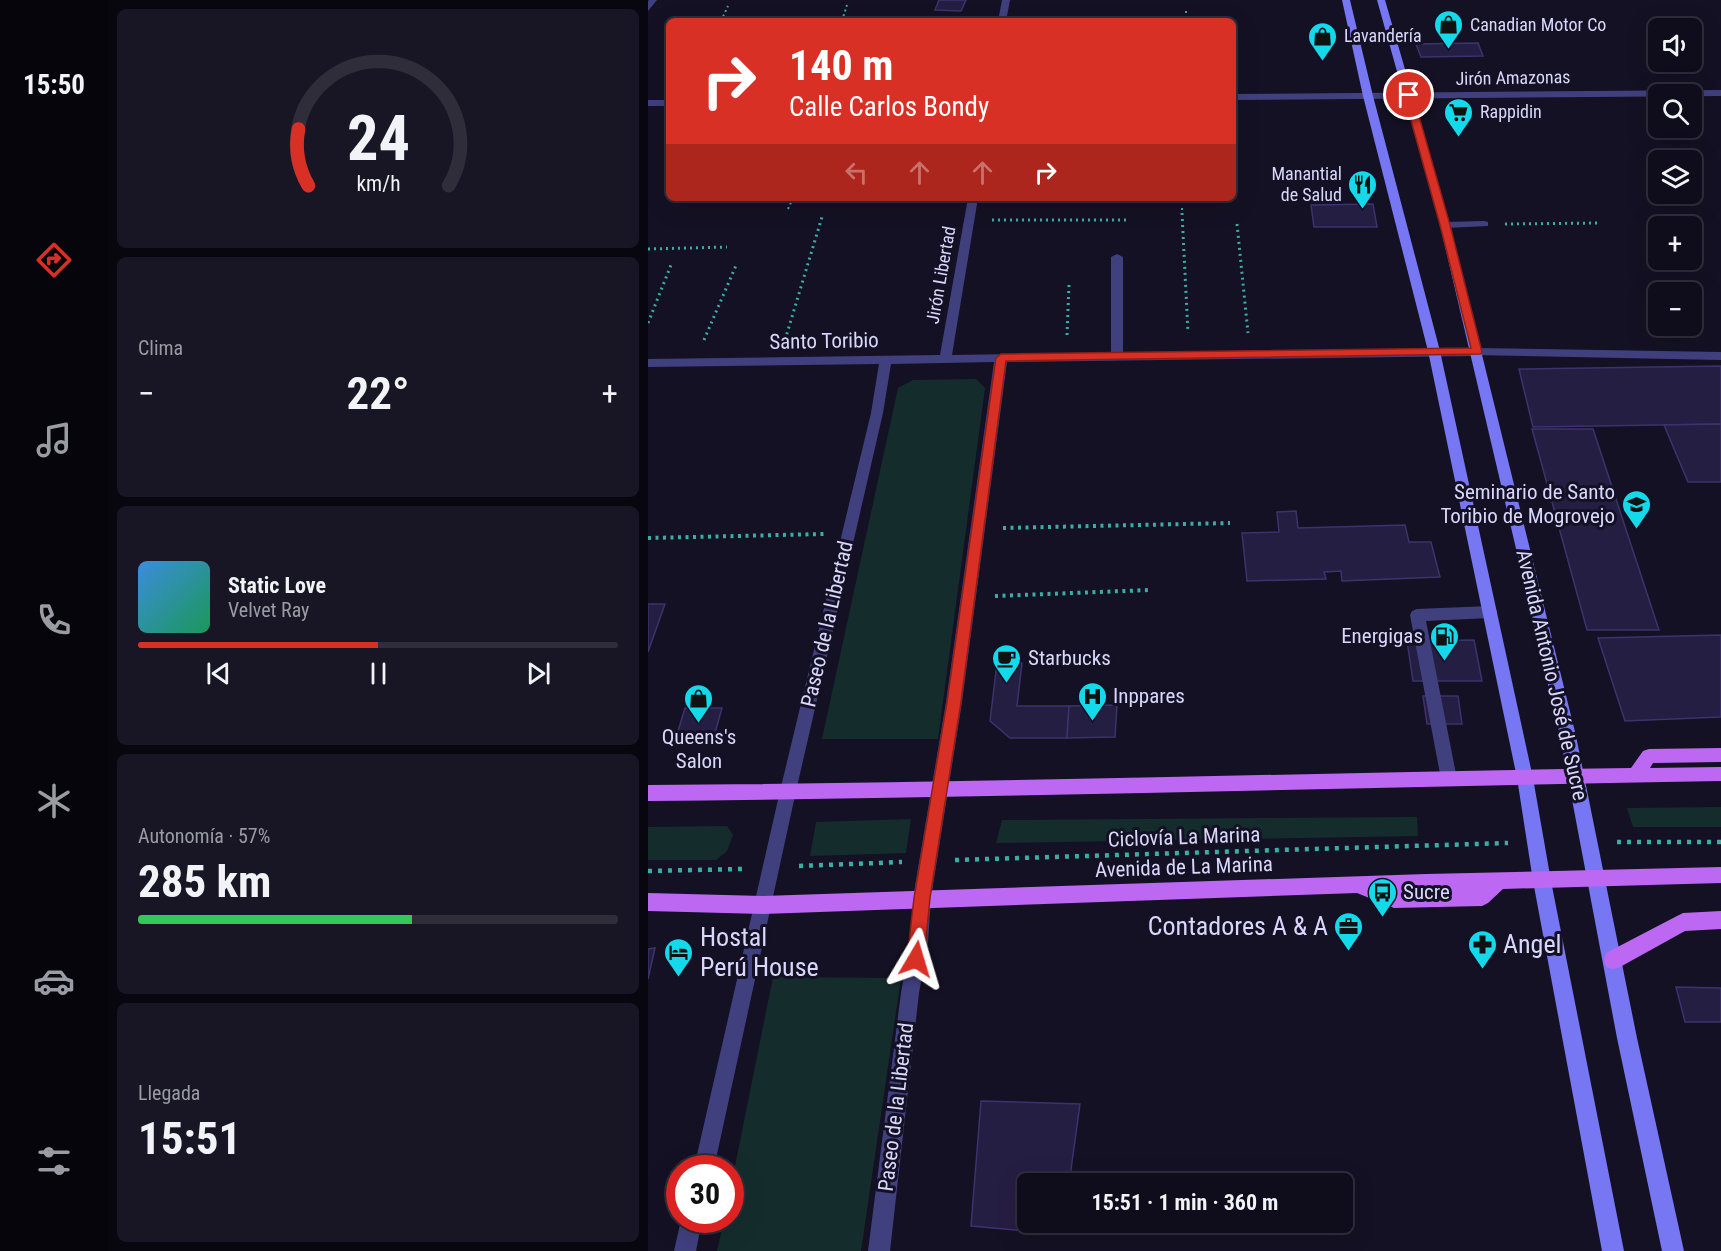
<!DOCTYPE html>
<html lang="es">
<meta charset="utf-8">
<style>
:root{--surface:#0f0d1b;--page:#181624;--text:#f1f3f6;--muted:#9b9ca3;--line:#2f2d3a;--accent:#d93025}
body{margin:0;font-family:"Roboto Condensed",sans-serif;background:var(--page);color:var(--text);height:100vh;display:flex;flex-direction:column;font-size:22px;white-space:nowrap}
*{box-sizing:border-box;margin:0}
p{font-size:20px;color:var(--muted)}
.icon{flex:none;width:33px;height:33px;fill:none;stroke:currentColor;stroke-width:2;stroke-linecap:round;stroke-linejoin:round}
.map{position:relative;flex:1;overflow:hidden}
.details{display:flex;flex-direction:column;gap:9px;padding:9px;background:#08070f;width:540px}
.details>*{flex:none}
.top-card{position:absolute;left:18px;top:18px;width:570px;height:183px;border-radius:9px;box-shadow:0 6px 24px #0002,0 0 0 2px var(--line);background:#d93025;color:#fff;overflow:hidden}
.fabs{position:absolute;left:1000px;top:18px;display:grid;gap:12px}
.fabs a{display:grid;place-items:center;width:54px;height:54px;border-radius:9px;background:var(--surface);box-shadow:0 6px 24px #0002,0 0 0 2px var(--line);font-size:30px}
.speed{position:absolute;left:18px;top:1155px;display:flex;gap:12px;font-size:30px;font-weight:700;text-align:center}
.speed>*{display:grid;place-content:center;width:78px;height:78px;border-radius:50%;background:var(--surface);box-shadow:0 6px 24px #0002,0 0 0 2px var(--line);line-height:1}
.speed .limit{border:9px solid #d22;background:#fff;color:#111}
.pin{position:absolute;display:grid;place-items:center;width:51px;height:51px;color:#fff;margin:-26px;border:3px solid #fff;border-radius:50%;box-shadow:0 2px 6px #0007}
.me{position:absolute;width:66px;margin:-33px;rotate:7deg;stroke-linejoin:round;filter:drop-shadow(0 0 4px #0008)}
.turn{display:flex;align-items:center;gap:21px;height:126px;padding:0 24px;font-size:27px}
.turn .icon{width:78px;height:78px;stroke-width:2.5}
.turn b{display:block;font-size:42px;line-height:51px}
.lanes{display:flex;align-items:center;height:57px;padding:0 24px;background:#0003;justify-content:center;gap:30px;direction:ltr}
.lanes .off{opacity:.35}
.big{font-size:45px;font-weight:700;line-height:1.1}
.details .widget{flex:1;display:flex;flex-direction:column;justify-content:center;gap:9px;min-width:0;padding:0 21px;border-radius:9px;background:var(--page)}
.details .dial{align-items:center;gap:0}
.dial svg{height:156px;overflow:visible;fill:none;stroke:var(--line);stroke-width:7;stroke-linecap:round;text-anchor:middle}
.dial text{fill:var(--text);stroke:none}
.song{display:flex;align-items:center;gap:18px}
.cover{width:72px;height:72px;border-radius:9px;background:linear-gradient(135deg,hsl(210 70% 55%),hsl(150 70% 35%))}
.played{height:6px;border-radius:3px;background:linear-gradient(90deg,var(--accent) 50%,var(--line) 50%)}
.keys{display:flex;justify-content:space-around;direction:ltr}
.heat{display:flex;justify-content:space-between;align-items:center;font-size:33px;direction:ltr}
.charge{height:9px;border-radius:4px;background:linear-gradient(90deg,#34c759 57%,var(--line) 0)}
.trip{position:absolute;left:369px;top:1173px;width:336px;height:60px;border-radius:9px;background:var(--surface);box-shadow:0 6px 24px #0002,0 0 0 2px var(--line);font-weight:700;line-height:60px;text-align:center}
main{display:flex;flex:1;min-height:0}
.tab-bar{display:flex;flex-direction:column;width:108px;justify-content:space-around;align-items:center;background:#06050b;color:var(--muted)}
.tab-bar .icon{width:42px;height:42px}
.tab-bar .selected{color:var(--accent)}
.tab-bar b{font-size:27px;color:var(--text)}
.map>svg:first-child{display:block}
</style>
<main>
<nav class="tab-bar">
<b>15:50</b>
<svg class="icon selected" aria-label="directions" viewBox="0 0 24 24"><path d="M12 3l9 9-9 9-9-9zM9 14v-3h6M13 9l2 2-2 2"/></svg>
<svg class="icon" aria-label="music" viewBox="0 0 24 24"><path d="M9 18V5l10-2v13"/><circle cx="6" cy="18" r="3"/><circle cx="16" cy="16" r="3"/></svg>
<svg class="icon" aria-label="phone" viewBox="0 0 24 24"><path d="M5 4h4l2 5-3 2q2 4 5 5l2-3 5 2v4C11 20 4 13 5 4z"/></svg>
<svg class="icon" aria-label="climate" viewBox="0 0 24 24"><path d="M12 3v18M4 7l16 10M4 17L20 7"/></svg>
<svg class="icon" aria-label="car" viewBox="0 0 24 24"><path d="M5 17H2v-5l4-1 3-4h7l3 4 3 1v5h-3M9 17h6M6 11h13"/><circle cx="7" cy="17" r="2"/><circle cx="17" cy="17" r="2"/></svg>
<svg class="icon" aria-label="filters" viewBox="0 0 24 24"><path d="M4 7h16M4 17h16"/><circle cx="9" cy="7" r="2"/><circle cx="15" cy="17" r="2"/></svg>
</nav>
<section class="details">
<div class="widget dial"><svg viewBox="0 0 100 80">
<path d="M14 69A42 42 0 1 1 86 69"/>
<path d="M14 69A42 42 0 0 1 9 40" stroke="#d93025"/>
<text x="50" y="56" font-size="32" font-weight="700">24</text>
<text x="50" y="72" font-size="11">km/h</text>
</svg></div>
<div class="widget"><p>Clima</p>
<div class="heat"><a>−</a><b class="big">22°</b><a>+</a></div>
</div>
<div class="widget">
<div class="song"><i class="cover"></i><div><b>Static Love</b><p>Velvet Ray</p></div></div>
<div class="played"></div>
<div class="keys"><svg class="icon" aria-label="previous" viewBox="0 0 24 24"><path d="M18 5L8 12l10 7zM5 5v14"/></svg><svg class="icon" aria-label="pause" viewBox="0 0 24 24"><path d="M8 5v14M16 5v14"/></svg><svg class="icon" aria-label="next" viewBox="0 0 24 24"><path d="M6 5l10 7-10 7zM19 5v14"/></svg></div>
</div>
<div class="widget"><p>Autonomía · 57%</p><b class="big">285 km</b><div class="charge"></div></div>
<div class="widget"><p>Llegada</p><b class="big">15:51</b></div>
</section>
<div class="map">
<svg width="1073" height="1251" viewBox="0 0 1073 1251">
<rect width="100%" height="100%" fill="#141124"/>
<!-- green -->
<g fill="#142d2c">
<polygon points="328,379 337,388 290,739 174,739 250,388 265,380"/>
<polygon points="1073,807 1073,827 985,827 979,808"/>
<polygon points="769,817 770,836 348,843 354,820"/>
<polygon points="263,819 258,853 162,856 168,822"/>
<polygon points="79,826 85,835 79,851 68,860 0,860 0,827"/>
<polygon points="125,977 253,978 213,1251 69,1251 76,1220 82,1220 83,1186"/>
</g>
<!-- building -->
<g fill="#251e43" stroke="#3d326d" stroke-width="1.5">
<polygon points="291,0 318,0 313,11 287,10"/>
<polygon points="830,43 835,56 773,57 768,44"/>
<polygon points="725,204 729,227 666,227 663,205"/>
<polygon points="1073,366 1073,424 885,427 871,369"/>
<polygon points="1073,424 1073,482 1040,482 1016,425"/>
<polygon points="884,429 945,429 1011,630 939,630"/>
<polygon points="648,511 650,528 757,525 761,542 783,542 792,577 694,581 693,571 676,572 678,579 599,581 594,533 631,532 629,512"/>
<polygon points="0,604 17,604 0,652"/>
<polygon points="1073,635 1073,717 977,721 950,638"/>
<polygon points="826,640 834,681 765,681 759,641"/>
<polygon points="349,663 374,663 369,706 421,706 419,738 362,738 342,721"/>
<polygon points="775,696 810,696 814,724 779,724"/>
<polygon points="469,705 467,737 419,738 421,706"/>
<polygon points="37,708 74,708 65,740 27,741"/>
<polygon points="7,948 0,979 0,949"/>
<polygon points="1028,987 1073,988 1073,1022 1037,1022"/>
<polygon points="333,1101 432,1104 421,1184 380,1184 380,1222 416,1222 414,1234 323,1226"/>
</g>
<g fill="none" stroke-linecap="round" stroke-linejoin="round">
<!-- path-far3 -->
<g stroke="#3aada4" stroke-width="2" stroke-dasharray="2 3" stroke-linecap="butt">
<polyline points="538,11 538,21"/>
<polyline points="73,21 80,6"/>
<polyline points="194,21 199,5"/>
<polyline points="534,208 534,214"/>
<polyline points="140,209 145,198"/>
</g>
<!-- path-far2 -->
<g stroke="#3aada4" stroke-width="3" stroke-dasharray="2 4" stroke-linecap="butt">
<polyline points="534,213 540,333"/>
<polyline points="344,220 481,220"/>
<polyline points="589,224 600,333"/>
<polyline points="857,224 953,223"/>
<polyline points="0,249 79,247"/>
<polyline points="0,323 23,265"/>
<polyline points="419,335 421,284"/>
<polyline points="56,340 89,263"/>
<polyline points="137,340 174,217"/>
</g>
<!-- path-far1 -->
<g stroke="#3aada4" stroke-width="4" stroke-dasharray="3 4.5" stroke-linecap="butt">
<polyline points="355,528 582,523"/>
<polyline points="0,538 176,534"/>
<polyline points="347,596 502,590"/>
</g>
<!-- path -->
<g stroke="#3aada4" stroke-width="4.5" stroke-dasharray="4 6" stroke-linecap="butt">
<polyline points="969,842 1073,842"/>
<polyline points="307,860 860,843"/>
<polyline points="151,866 254,862"/>
<polyline points="0,871 95,869"/>
</g>
<!-- lane -->
<g fill="#41407f" fill-rule="evenodd">
<polygon points="836,221 840,222 840,226 797,228 792,225 797,222"/>
<polygon points="469,254 475,257 475,356 469,360 463,356 463,257"/>
<polygon points="829,348 1073,352 1073,360 825,355 825,349"/>
<polygon points="842,606 847,608 849,612 847,616 842,618 778,621 809,779 807,784 801,786 795,784 793,779 762,615 764,611 769,609"/>
</g>
<!-- street -->
<g fill="#41407f" fill-rule="evenodd">
<polygon points="1,0 9,0 0,11 0,1"/>
<polygon points="354,0 362,0 358,21 350,21"/>
<polygon points="1073,90 1073,96 585,100 585,94"/>
<rect x="0" y="100" width="21" height="6"/>
<polygon points="320,198 330,198 304,355 829,348 835,352 829,356 359,362 314,702 283,898 280,942 271,993 242,1251 220,1251 253,993 262,942 265,898 298,702 346,362 243,364 235,413 148,791 66,1168 46,1168 132,791 223,413 231,364 0,367 0,359 292,355"/>
<polygon points="33,1220 54,1220 48,1251 26,1251"/>
</g>
<!-- secondary -->
<g fill="#7776f3" fill-rule="evenodd">
<polygon points="694,0 702,0 725,96 792,351 885,778 903,881 976,1251 954,1251 885,881 869,778 780,351 715,96"/>
<polygon points="729,0 737,0 802,225 928,736 989,1038 1036,1251 1014,1251 969,1038 912,736 792,225"/>
</g>
<!-- primary -->
<g fill="#bc68f2" fill-rule="evenodd">
<path d="M1073,748V762L1005,763L1002,768L1073,767V781C715,787 358,798 0,801V785C328,783 656,773 983,768L995,751L1001,749Z"/>
<polygon points="1073,867 1073,883 855,889 840,903 834,906 746,908 709,893 115,914 0,911 0,893 115,896 778,874"/>
<polygon points="1073,911 1073,929 1037,931 972,967 965,969 958,967 956,960 958,953 1029,916 1035,913"/>
</g>
</g>
<!-- route -->
<polygon fill="#d93025" stroke="#8d1f18" stroke-width="1.5" points="761,93 765,95 802,225 834,352 833,354 358,361 313,702 282,898 276,959 274,965 268,968 262,965 259,959 266,898 299,702 348,358 353,354 823,348 792,225 756,95"/>
<!-- icons -->
<defs>
<symbol id="shop-pin" viewBox="-11 -11 22 30"><path d="M0 17L-7.5 6A9.5 9.5 0 1 1 7.5 6Z" fill="#14d9ea" stroke="#141124"/><path d="M-5-2.5h2.3a2.7 3.5 0 0 1 5.4 0H5L5.5 6h-11ZM-1.5-2.5h3a1.5 2.3 0 0 0-3 0Z" fill="#111"/></symbol>
<symbol id="supermarket-pin" viewBox="-11 -11 22 30"><path d="M0 17L-7.5 6A9.5 9.5 0 1 1 7.5 6Z" fill="#14d9ea" stroke="#141124"/><path d="M-6-5.5h2.5l.6 2H6L4.5 2H-2.5L-4.4-4H-6ZM-1.5 3.2a1.3 1.3 0 1 0 .1 0ZM3 3.2a1.3 1.3 0 1 0 .1 0Z" fill="#111"/></symbol>
<symbol id="restaurant-pin" viewBox="-11 -11 22 30"><path d="M0 17L-7.5 6A9.5 9.5 0 1 1 7.5 6Z" fill="#14d9ea" stroke="#141124"/><path d="M-5-6h1v4h1v-4h1v4h1v-4h1v5L-1.5 .5V6h-2V.5L-5-1ZM5-6V6H3V1.5H1.5Q1.5-4 5-6Z" fill="#111"/></symbol>
<symbol id="university-pin" viewBox="-11 -11 22 30"><path d="M0 17L-7.5 6A9.5 9.5 0 1 1 7.5 6Z" fill="#14d9ea" stroke="#141124"/><path d="M0-5L7-2L0 1L-7-2ZM-4 1L0 2.5L4 1V4Q0 6-4 4Z" fill="#111"/></symbol>
<symbol id="fuel-pin" viewBox="-11 -11 22 30"><path d="M0 17L-7.5 6A9.5 9.5 0 1 1 7.5 6Z" fill="#14d9ea" stroke="#141124"/><path d="M-5.5-6h7V0h2V4h1.3V-2.5L3-4.5l.8-.8L6-3V5H2.5V1h-1V6h-7ZM-4.2-4.7v3.2H.2V-4.7Z" fill="#111"/></symbol>
<symbol id="cafe-pin" viewBox="-11 -11 22 30"><path d="M0 17L-7.5 6A9.5 9.5 0 1 1 7.5 6Z" fill="#14d9ea" stroke="#141124"/><path d="M-5.5-4.5H6V0H3Q3 3.5 0 3.5H-2.5Q-5.5 3.5-5.5 0ZM3-3.2v2h1.7v-2ZM-6 4.5H4V6H-6Z" fill="#111"/></symbol>
<symbol id="hospital-pin" viewBox="-11 -11 22 30"><path d="M0 17L-7.5 6A9.5 9.5 0 1 1 7.5 6Z" fill="#14d9ea" stroke="#141124"/><path d="M-5-5h3v3.5h4V-5h3V5h-3V1.5h-4V5h-3Z" fill="#111"/></symbol>
<symbol id="bus-pin" viewBox="-11 -11 22 30"><path d="M0 17L-7.5 6A9.5 9.5 0 1 1 7.5 6Z" fill="#14d9ea" stroke="#141124"/><path d="M-5-6H5V4H4V6H2V4H-2V6H-4V4H-5ZM-3.5-4V0h7V-4ZM-3.5 1.2v1.5H-2V1.2ZM2 1.2v1.5H3.5V1.2Z" fill="#111"/></symbol>
<symbol id="office-pin" viewBox="-11 -11 22 30"><path d="M0 17L-7.5 6A9.5 9.5 0 1 1 7.5 6Z" fill="#14d9ea" stroke="#141124"/><path d="M-6-3h4V-5.5h4V-3h4V5H-6ZM-1-4.5V-3h2v-1.5ZM-6 0V1H6V0Z" fill="#111"/></symbol>
<symbol id="pharmacy-pin" viewBox="-11 -11 22 30"><path d="M0 17L-7.5 6A9.5 9.5 0 1 1 7.5 6Z" fill="#14d9ea" stroke="#141124"/><path d="M-2-6h4v4h4v4h-4v4h-4v-4h-4v-4h4Z" fill="#111"/></symbol>
<symbol id="hotel-pin" viewBox="-11 -11 22 30"><path d="M0 17L-7.5 6A9.5 9.5 0 1 1 7.5 6Z" fill="#14d9ea" stroke="#141124"/><path d="M-6-4.5h1.5V1H6V5H4.5V3h-9V5H-6ZM-4 0a1.8 1.8 0 1 1 3.6 0ZM.5 0V-2.5h3Q6-2.5 6 0Z" fill="#111"/></symbol>
</defs>
<g fill-rule="evenodd">
<use href="#shop-pin" x="784" y="8" width="33" height="45"/>
<use href="#shop-pin" x="658" y="20" width="33" height="45"/>
<use href="#supermarket-pin" x="794" y="96" width="33" height="45"/>
<use href="#restaurant-pin" x="698" y="168" width="33" height="45"/>
<use href="#university-pin" x="972" y="488" width="33" height="45"/>
<use href="#fuel-pin" x="780" y="620" width="33" height="45"/>
<use href="#cafe-pin" x="342" y="642" width="33" height="45"/>
<use href="#hospital-pin" x="428" y="680" width="33" height="45"/>
<use href="#shop-pin" x="34" y="682" width="33" height="45"/>
<use href="#bus-pin" x="718" y="876" width="33" height="45"/>
<use href="#office-pin" x="684" y="910" width="33" height="45"/>
<use href="#pharmacy-pin" x="818" y="928" width="33" height="45"/>
<use href="#hotel-pin" x="14" y="936" width="33" height="45"/>
</g>
<g text-anchor="middle" stroke-width="6" stroke-linejoin="round" paint-order="stroke">
<!-- far-poi labels -->
<g font-size="18" fill="#dbd7fc" stroke="#141124" text-anchor="start">
<text x="822" y="31">Canadian Motor Co</text>
<text x="696" y="42">Lavandería</text>
<text x="832" y="118">Rappidin</text>
<text x="694" y="180" text-anchor="end">Manantial<tspan x="694" dy="21">de Salud</tspan></text>
</g>
<!-- far-street labels -->
<g font-size="18" fill="#dbd7fc" stroke="#141124">
<text transform="translate(865 78) rotate(-1)" y="6">Jirón Amazonas</text>
<text transform="translate(293 275) rotate(-80)" y="6">Jirón Libertad</text>
</g>
<!-- street labels -->
<g font-size="21" fill="#dbd7fc" stroke="#141124">
<text transform="translate(176 341) rotate(-1)" y="7">Santo Toribio</text>
<text transform="translate(179 624) rotate(-77)" y="7">Paseo de la Libertad</text>
<text transform="translate(904 675) rotate(77)" y="7">Avenida Antonio José de Sucre</text>
<text transform="translate(536 837) rotate(-2)" y="7">Ciclovía La Marina</text>
<text transform="translate(536 867) rotate(-2)" y="7">Avenida de La Marina</text>
<text transform="translate(248 1107) rotate(-83)" y="7">Paseo de la Libertad</text>
</g>
<!-- poi labels -->
<g font-size="21" fill="#dbd7fc" stroke="#141124" text-anchor="start">
<text x="967" y="499" text-anchor="end">Seminario de Santo<tspan x="967" dy="24">Toribio de Mogrovejo</tspan></text>
<text x="775" y="643" text-anchor="end">Energigas</text>
<text x="380" y="665">Starbucks</text>
<text x="465" y="703">Inppares</text>
<text x="51" y="744" text-anchor="middle">Queens's<tspan x="51" dy="24">Salon</tspan></text>
<text x="755" y="899">Sucre</text>
</g>
<!-- near-poi labels -->
<g font-size="26" fill="#dbd7fc" stroke="#141124" text-anchor="start">
<text x="680" y="935" text-anchor="end">Contadores A &amp; A</text>
<text x="52" y="946">Hostal<tspan x="52" dy="30">Perú House</tspan></text>
<text x="855" y="953">Angel</text>
</g>
</g>
</svg>
<div class="fabs">
<a><svg class="icon" aria-label="sound" viewBox="0 0 24 24"><path d="M4 9h4l5-4v14l-5-4H4zM17 9q2 3 0 6"/></svg></a>
<a><svg class="icon" aria-label="search" viewBox="0 0 24 24"><circle cx="10" cy="10" r="6"/><path d="M15 15l6 6"/></svg></a>
<a><svg class="icon" aria-label="layers" viewBox="0 0 24 24"><path d="M12 4l9 5-9 5-9-5zM3 14l9 5 9-5"/></svg></a>
<a>+</a>
<a>−</a>
</div>
<div class="speed"><div class="limit">30</div></div>
<div class="pin" style="left:761px;top:95px;background:#d93025"><svg class="icon" aria-label="arrive" viewBox="0 0 24 24"><path d="M6 21V4h12l-3 4 3 4H6"/></svg></div>
<svg class="me" style="left:268px;top:959px" viewBox="-20 -20 40 40"><path d="M0-17L14 15 0 8-14 15z" fill="#d93025" stroke="#fff" stroke-width="4"/></svg>
<div class="trip">15:51 · 1 min · 360 m</div>
<div class="top-card">
<div class="turn"><svg class="icon" aria-label="right" viewBox="0 0 24 24"><path d="M7 20v-9h11M14 6l5 5-5 5"/></svg><div><b>140 m</b>Calle Carlos Bondy</div></div>
<div class="lanes"><svg class="icon off" aria-label="left" viewBox="0 0 24 24"><path d="M17 20v-9H6M10 6l-5 5 5 5"/></svg><svg class="icon off" aria-label="ahead" viewBox="0 0 24 24"><path d="M12 20V5M6 11l6-6 6 6"/></svg><svg class="icon off" aria-label="ahead" viewBox="0 0 24 24"><path d="M12 20V5M6 11l6-6 6 6"/></svg><svg class="icon" aria-label="right" viewBox="0 0 24 24"><path d="M7 20v-9h11M14 6l5 5-5 5"/></svg></div>
</div>
</div>
</main>
